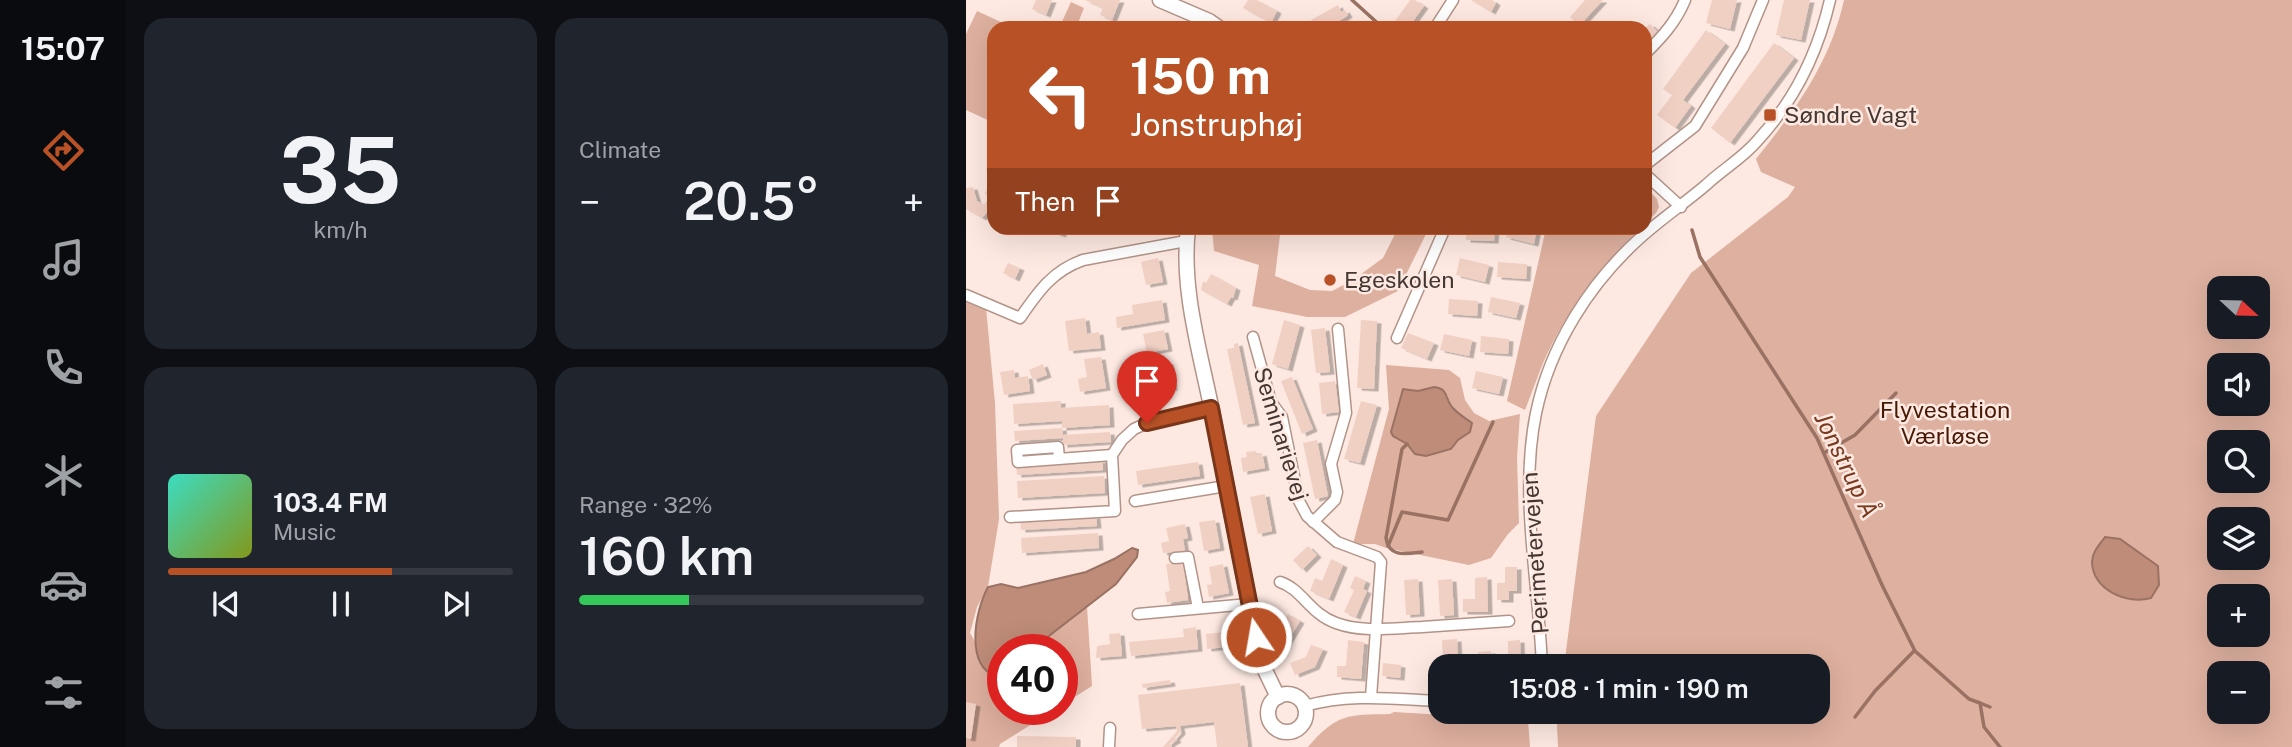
<!DOCTYPE html>
<meta charset="utf-8">
<style>
:root{--surface:#171b24;--page:#20242c;--text:#f1f3f6;--muted:#9ea1a6;--line:#363941;--accent:#b85226}
body{margin:0;font-family:"Public Sans",sans-serif;background:var(--page);color:var(--text);height:100vh;display:flex;flex-direction:column;font-size:26px;white-space:nowrap}
*{box-sizing:border-box;margin:0}
p{font-size:23px;color:var(--muted)}
.icon{flex:none;width:38px;height:38px;fill:none;stroke:currentColor;stroke-width:2;stroke-linecap:round;stroke-linejoin:round}
.map{position:relative;flex:1;overflow:hidden}
.drawer{display:flex;flex-direction:column;gap:18px;padding:18px;background:#0d0f14;width:840px}
.drawer>*{flex:none}
.banner{position:absolute;left:21px;top:21px;width:665px;height:214px;border-radius:21px;box-shadow:0 7px 28px #0002;background:#b85226;color:#fff;overflow:hidden}
.needle{width:46px;rotate:112deg}
.tools{position:absolute;left:1241px;top:276px;display:grid;gap:14px}
.tools a{display:grid;place-items:center;width:63px;height:63px;border-radius:14px;background:var(--surface);box-shadow:0 7px 28px #0002;font-size:35px}
.speed{position:absolute;left:21px;top:634px;display:flex;gap:14px;font-size:35px;font-weight:700;text-align:center}
.speed>*{display:grid;place-content:center;width:91px;height:91px;border-radius:50%;background:var(--surface);box-shadow:0 7px 28px #0002;line-height:1}
.speed .limit{border:10px solid #d22;background:#fff;color:#111}
.pin{position:absolute;display:grid;place-items:center;width:60px;height:60px;color:#fff;margin:-72px -30px;border-radius:50% 50% 50% 0;rotate:-45deg;box-shadow:0 0 7px #0007}
.pin .icon{rotate:45deg}
.me{position:absolute;width:77px;margin:-38px;rotate:348deg;stroke-linejoin:round;filter:drop-shadow(0 0 5px #0008)}
.turn{display:flex;align-items:center;gap:24px;height:147px;padding:0 28px;font-size:32px}
.turn .icon{width:91px;height:91px;stroke-width:2.5}
.turn b{display:block;font-size:49px;line-height:60px}
.then{display:flex;align-items:center;height:66px;padding:0 28px;background:#0003;gap:14px;font-size:26px}
.big{font-size:52px;font-weight:600;line-height:1.1}
.drawer .widget{flex:1;display:flex;flex-direction:column;justify-content:center;gap:10px;min-width:0;padding:0 24px;border-radius:21px;background:var(--page)}
.drawer .dial{align-items:center;gap:0}
.dial b{font-size:91px;line-height:1}
.song{display:flex;align-items:center;gap:21px}
.cover{width:84px;height:84px;border-radius:10px;background:linear-gradient(135deg,hsl(170 70% 55%),hsl(70 70% 35%))}
.played{height:7px;border-radius:4px;background:linear-gradient(90deg,var(--accent) 65%,var(--line) 65%)}
.keys{display:flex;justify-content:space-around;direction:ltr}
.heat{display:flex;justify-content:space-between;align-items:center;font-size:38px;direction:ltr}
.charge{height:10px;border-radius:5px;background:linear-gradient(90deg,#34c759 32%,var(--line) 0)}
.drawer .tiles{flex:1;display:grid;gap:18px;grid-template-columns:repeat(2,1fr)}
.trip{position:absolute;left:462px;top:654px;width:402px;height:70px;border-radius:21px;background:var(--surface);box-shadow:0 7px 28px #0002;font-weight:600;line-height:70px;text-align:center}
main{display:flex;flex:1;min-height:0}
.tab-bar{display:flex;flex-direction:column;width:126px;justify-content:space-around;align-items:center;background:#090b0e;color:var(--muted)}
.tab-bar .icon{width:49px;height:49px}
.tab-bar .selected{color:var(--accent)}
.tab-bar b{font-size:32px;color:var(--text)}
.map>svg:first-child{display:block}
</style>
<main>
<nav class="tab-bar">
<b>15:07</b>
<svg class="icon selected" aria-label="directions" viewBox="0 0 24 24"><path d="M12 3l9 9-9 9-9-9zM9 14v-3h6M13 9l2 2-2 2"/></svg>
<svg class="icon" aria-label="music" viewBox="0 0 24 24"><path d="M9 18V5l10-2v13"/><circle cx="6" cy="18" r="3"/><circle cx="16" cy="16" r="3"/></svg>
<svg class="icon" aria-label="phone" viewBox="0 0 24 24"><path d="M5 4h4l2 5-3 2q2 4 5 5l2-3 5 2v4C11 20 4 13 5 4z"/></svg>
<svg class="icon" aria-label="climate" viewBox="0 0 24 24"><path d="M12 3v18M4 7l16 10M4 17L20 7"/></svg>
<svg class="icon" aria-label="car" viewBox="0 0 24 24"><path d="M5 17H2v-5l4-1 3-4h7l3 4 3 1v5h-3M9 17h6M6 11h13"/><circle cx="7" cy="17" r="2"/><circle cx="17" cy="17" r="2"/></svg>
<svg class="icon" aria-label="filters" viewBox="0 0 24 24"><path d="M4 7h16M4 17h16"/><circle cx="9" cy="7" r="2"/><circle cx="15" cy="17" r="2"/></svg>
</nav>
<section class="drawer">
<div class="tiles">
<div class="widget dial"><b>35</b><p>km/h</p></div>
<div class="widget"><p>Climate</p>
<div class="heat"><a>−</a><b class="big">20.5°</b><a>+</a></div>
</div>
<div class="widget">
<div class="song"><i class="cover"></i><div><b>103.4 FM</b><p>Music</p></div></div>
<div class="played"></div>
<div class="keys"><svg class="icon" aria-label="previous" viewBox="0 0 24 24"><path d="M18 5L8 12l10 7zM5 5v14"/></svg><svg class="icon" aria-label="pause" viewBox="0 0 24 24"><path d="M8 5v14M16 5v14"/></svg><svg class="icon" aria-label="next" viewBox="0 0 24 24"><path d="M6 5l10 7-10 7zM19 5v14"/></svg></div>
</div>
<div class="widget"><p>Range · 32%</p><b class="big">160 km</b><div class="charge"></div></div>
</div>
</section>
<div class="map">
<svg width="1326" height="747" viewBox="0 0 1326 747">
<defs>
<filter id="shadow"><feDropShadow dx="4.5" dy="2.5" stdDeviation="0" flood-color="#0004"/></filter>
</defs>
<rect width="100%" height="100%" fill="#fde9e1"/>
<!-- green -->
<g fill="#deb09f" fill-rule="evenodd">
<path d="M878,0H1326V747H592L591,726L593,712H852V667H598L630,416L725,273L822,197L829,187L795,172L790,159C830,109 864,63 878,0ZM1253,289H1292V327H1253ZM1253,366H1292V404H1253ZM1253,443H1292V481H1253ZM1253,520H1292V558H1253ZM1253,597H1292V635H1253ZM1253,674H1292V712H1253Z"/>
<polygon points="105,2 118,8 110,28 94,26"/>
<polygon points="11,11 48,28 28,28 28,123 0,110 0,34"/>
<polygon points="679,186 691,199 693,207 690,213 679,224"/>
<polygon points="246,228 284,228 314,235 309,276 344,290 366,291 387,280 417,258 432,228 463,228 432,291 379,317 341,317 286,306 293,265 248,251"/>
<path d="M580,228H675C640,262 609,299 586,344C575,365 568,388 559,410L541,401Z"/>
<polygon points="0,301 20,308 29,403 33,519 22,587 11,607 4,633 29,675 37,671 37,709 90,709 34,744 33,747 0,747"/>
<polygon points="420,365 483,370 494,378 499,400 508,413 523,421 554,414 551,457 553,523 542,534 525,558 503,565 420,548 409,544 387,544 423,409"/>
<polygon points="121,606 126,686 96,705 96,649 66,649"/>
<path d="M428,712L562,720L564,747H342C371,713 382,715 424,714Z"/>
</g>
<!-- water -->
<g fill="#be8c78" stroke="#997263" stroke-width="2">
<path d="M468,387C483,389 478,397 486,407C492,414 499,418 506,423L504,432L492,440L485,449L460,456L449,454L441,444L427,436L425,432L437,389L452,391Z"/>
<path d="M1139,537L1154,539L1192,566L1193,585L1185,598C1161,605 1127,590 1126,562C1126,552 1134,544 1139,537Z"/>
<path d="M166,548L172,550L171,557L150,584L66,649H37V671L29,676C0,665 8,613 22,587L35,584L52,588L120,572L148,559Z"/>
</g>
<g fill="none" stroke-linecap="round" stroke-linejoin="round">
<!-- stream -->
<g stroke="#997263" stroke-width="3.5">
<polyline points="386,0 417,28"/>
<polyline points="726,230 734,257 851,438 916,585 949,651 1003,699 1014,703 1018,727 1034,747"/>
<path d="M441,444L436,449L420,538C423,558 440,554 456,552"/>
<polyline points="858,453 889,435 930,393"/>
<polyline points="422,546 436,512 482,520 527,422"/>
<polyline points="1014,703 1024,707"/>
<polyline points="889,717 909,691 948,651"/>
</g>
</g>
<!-- building -->
<g fill="#f1d0c4" filter="url(#shadow)">
<polygon points="70,0 86,0 80,15 66,9"/>
<polygon points="119,0 154,0 146,20 134,15 137,8"/>
<polygon points="282,0 291,0 311,11 305,23 277,8"/>
<polygon points="444,0 449,0 458,6 442,28 438,28 429,21"/>
<polygon points="505,0 526,0 530,3 525,12"/>
<polygon points="619,0 637,0 613,26 604,17"/>
<polygon points="746,0 771,0 764,29 740,23"/>
<polygon points="818,0 844,0 835,40 810,35"/>
<polygon points="372,5 375,12 379,10 382,15 378,18 360,28 357,28 355,22 348,26 345,20"/>
<polygon points="684,24 692,32 679,45 679,28"/>
<polygon points="740,30 759,44 717,100 725,106 709,128 691,115 706,95 697,89"/>
<polygon points="808,43 828,58 764,143 745,128"/>
<polygon points="28,152 28,174 20,170"/>
<polygon points="28,174 28,198 19,194"/>
<polygon points="7,187 11,201 18,205 20,201 28,204 27,215 21,212 16,218 0,209 0,188"/>
<polygon points="78,228 99,228 95,235"/>
<polygon points="500,228 529,228 528,241 500,240"/>
<polygon points="542,228 571,228 568,244 540,237"/>
<polygon points="192,258 197,282 180,285 175,262"/>
<polygon points="494,258 523,265 519,282 490,275"/>
<polygon points="532,262 561,264 560,279 531,277"/>
<polygon points="42,263 54,268 49,279 37,273"/>
<polygon points="245,274 270,288 267,298 265,297 261,304 235,290 237,281 240,283"/>
<polygon points="525,297 554,303 550,318 522,312"/>
<polygon points="483,299 512,301 511,316 482,314"/>
<polygon points="196,300 199,320 151,328 150,317 167,314 166,305"/>
<polygon points="119,318 121,334 133,332 135,348 103,351 99,321"/>
<polygon points="318,320 334,325 322,369 306,364"/>
<polygon points="395,320 411,321 408,389 391,388"/>
<polygon points="359,328 364,372 350,373 345,330"/>
<polygon points="198,330 202,349 181,353 177,334"/>
<polygon points="442,333 468,343 461,359 435,348"/>
<polygon points="478,334 506,340 503,356 474,350"/>
<polygon points="515,336 543,339 542,354 514,352"/>
<polygon points="272,343 289,423 277,425 261,349 268,348 268,344"/>
<polygon points="135,357 140,388 114,392 112,379 121,377 118,359"/>
<polygon points="203,362 207,388 169,393 167,380 187,377 185,364"/>
<polygon points="77,364 81,375 67,380 63,370"/>
<polygon points="48,370 49,378 62,376 64,391 38,395 34,372"/>
<polygon points="510,371 537,377 533,394 506,388"/>
<polygon points="326,377 347,429 336,434 315,381"/>
<polygon points="369,381 373,412 356,414 353,383"/>
<polygon points="95,401 95,408 143,405 144,425 96,428 96,421 48,424 47,404"/>
<polygon points="395,401 411,405 394,463 378,459"/>
<polygon points="96,428 97,435 144,432 145,442 97,445 97,438 49,441 48,431"/>
<polygon points="351,440 362,496 349,499 337,443"/>
<polygon points="290,451 291,455 296,453 299,468 277,472 275,458 281,457 280,452"/>
<polygon points="137,460 137,470 51,475 50,465"/>
<polygon points="232,462 234,476 172,485 170,471"/>
<polygon points="138,476 139,493 52,498 51,481"/>
<polygon points="299,494 306,531 292,534 284,497"/>
<polygon points="130,516 131,526 55,530 54,520"/>
<polygon points="249,520 254,548 238,551 233,522"/>
<polygon points="219,524 222,538 217,539 219,551 197,553 195,543 203,541 200,528"/>
<polygon points="132,533 133,548 56,553 55,538"/>
<polygon points="342,546 351,555 336,570 327,560"/>
<polygon points="365,559 377,565 363,599 344,591 349,578 356,581"/>
<polygon points="217,562 222,600 201,603 199,592 204,591 200,564"/>
<polygon points="257,564 263,593 243,597 241,585 246,584 243,567"/>
<polygon points="539,567 551,567 551,591 543,591 543,600 531,600 531,583 539,583"/>
<polygon points="389,576 400,581 397,589 401,591 390,617 378,612 388,590 384,588"/>
<polygon points="521,577 522,612 497,612 497,599 509,599 509,578"/>
<polygon points="452,579 454,614 440,615 438,580"/>
<polygon points="486,579 488,615 474,616 472,580"/>
<polygon points="322,614 334,621 320,644 308,637"/>
<polygon points="230,627 232,649 165,656 163,642 218,637 217,629"/>
<polygon points="267,631 269,646 241,649 240,634"/>
<polygon points="154,633 156,656 130,658 131,646 144,644 143,634"/>
<polygon points="491,639 492,660 494,660 495,667 480,667 479,661 477,661 476,640"/>
<polygon points="382,640 398,642 395,679 371,677 371,666 380,666"/>
<polygon points="554,640 555,667 542,667 542,641"/>
<polygon points="345,645 357,649 349,667 329,675 324,663 340,657"/>
<polygon points="525,651 526,667 513,667 512,652"/>
<polygon points="417,663 435,665 434,678 416,676"/>
<polygon points="204,680 205,684 177,688 176,684"/>
<polygon points="274,683 282,747 251,747 248,722 214,726 215,732 209,738 211,740 204,744 206,747 197,747 211,731 210,726 176,729 172,695"/>
<polygon points="0,702 10,704 5,739 0,738"/>
<polygon points="51,736 110,737 110,747 51,747"/>
</g>
<g fill="none" stroke-linecap="round" stroke-linejoin="round">
<defs>
<g id="street">
<polyline points="469,28 487,0"/>
<path d="M679,54C696,37 710,22 719,0"/>
<polyline points="679,165 729,126 777,48 797,0"/>
<polyline points="679,174 715,207"/>
<path d="M0,295L54,318C72,292 86,271 117,260L220,241"/>
<polyline points="287,337 305,402 316,417 333,501 341,516 371,542 411,557 415,562 405,697"/>
<polyline points="431,338 479,228"/>
<polyline points="93,459 92,447 51,450 52,462 146,455"/>
<polyline points="169,501 260,486"/>
<polyline points="44,517 149,511 146,455 156,440 168,429 181,423 245,408"/>
<polyline points="347,522 369,500 371,492 365,464 380,413 372,329"/>
<polyline points="209,558 222,557 232,608"/>
<path d="M314,582C336,589 344,614 370,623C397,633 428,628 456,627C485,625 514,623 543,621"/>
<polyline points="172,614 283,604"/>
<path d="M576,667C573,583 553,496 570,413C584,346 623,284 674,238C695,219 719,203 740,185C757,169 777,158 792,140C828,101 852,52 864,0"/>
<path d="M339,706C384,693 428,699 474,701"/>
<polyline points="143,747 144,728"/>
</g>
<g id="secondary">
<polyline points="194,0 243,21 253,28"/>
<path d="M222,228C215,287 233,348 245,406C261,491 278,577 295,662L312,697"/>
<circle cx="321" cy="713" r="19"/>
</g>
</defs>
<!-- street casing -->
<use href="#street" stroke="#b29388" stroke-width="13"/>
<!-- secondary casing -->
<use href="#secondary" stroke="#b29388" stroke-width="17"/>
<!-- street -->
<use href="#street" stroke="#fff" stroke-width="10"/>
<!-- secondary -->
<use href="#secondary" stroke="#fff" stroke-width="14"/>
</g>
<g fill="none" stroke-linecap="round" stroke-linejoin="round">
<defs>
<polyline id="route" points="181,423 245,408 290,637"/>
</defs>
<!-- route casing -->
<use href="#route" stroke="#783519" stroke-width="18"/>
<!-- route -->
<use href="#route" stroke="#b85226" stroke-width="12"/>
</g>
<!-- markers -->
<g fill="#b85226" stroke="#fde9e1" stroke-width="2.5">
<rect x="797" y="108" width="14" height="14" rx="3.5"/>
<circle cx="364" cy="280" r="7"/>
</g>
<g text-anchor="middle" stroke-width="5" stroke-linejoin="round" paint-order="stroke">
<!-- poi labels -->
<g font-size="23" fill="#443733" stroke="#fde9e1" text-anchor="start">
<text x="818" y="123">Søndre Vagt</text>
<text x="378" y="288">Egeskolen</text>
</g>
<!-- park labels -->
<g font-size="23" fill="#471804" stroke="#fde9e1">
<text x="979" y="418">Flyvestation<tspan x="979" dy="26">Værløse</tspan></text>
</g>
<!-- street labels -->
<g font-size="23" fill="#443733" stroke="#fde9e1">
<text transform="translate(315 434) rotate(73)" y="8">Seminarievej</text>
<text transform="translate(569 553) rotate(-94)" y="8">Perimetervejen</text>
</g>
<!-- water labels -->
<g font-size="24" font-style="italic" fill="#793a1f" stroke="#fde9e1">
<text transform="translate(880 465) rotate(64)" y="8">Jonstrup Å</text>
</g>
</g>
</svg>
<div class="tools">
<a><svg class="needle" viewBox="-14 -14 28 28"><path d="M0-13l5 13h-10z" fill="#e53935"/><path d="M0 13l5-13h-10z" fill="#9ea1a6"/></svg></a>
<a><svg class="icon" aria-label="sound" viewBox="0 0 24 24"><path d="M4 9h4l5-4v14l-5-4H4zM17 9q2 3 0 6"/></svg></a>
<a><svg class="icon" aria-label="search" viewBox="0 0 24 24"><circle cx="10" cy="10" r="6"/><path d="M15 15l6 6"/></svg></a>
<a><svg class="icon" aria-label="layers" viewBox="0 0 24 24"><path d="M12 4l9 5-9 5-9-5zM3 14l9 5 9-5"/></svg></a>
<a>+</a>
<a>−</a>
</div>
<div class="speed"><div class="limit">40</div></div>
<div class="pin" style="left:181px;top:423px;background:#d93025"><svg class="icon" aria-label="arrive" viewBox="0 0 24 24"><path d="M6 21V4h12l-3 4 3 4H6"/></svg></div>
<svg class="me" style="left:290px;top:637px" viewBox="-20 -20 40 40"><circle r="17" fill="#b85226" stroke="#fff" stroke-width="3"/><path d="M0-11L8 9 0 5-8 9z" fill="#fff"/></svg>
<div class="trip">15:08 · 1 min · 190 m</div>
<div class="banner">
<div class="turn"><svg class="icon" aria-label="left" viewBox="0 0 24 24"><path d="M17 20v-9H6M10 6l-5 5 5 5"/></svg><div><b>150 m</b>Jonstruphøj</div></div>
<div class="then">Then<svg class="icon" aria-label="arrive" viewBox="0 0 24 24"><path d="M6 21V4h12l-3 4 3 4H6"/></svg></div>
</div>
</div>
</main>
